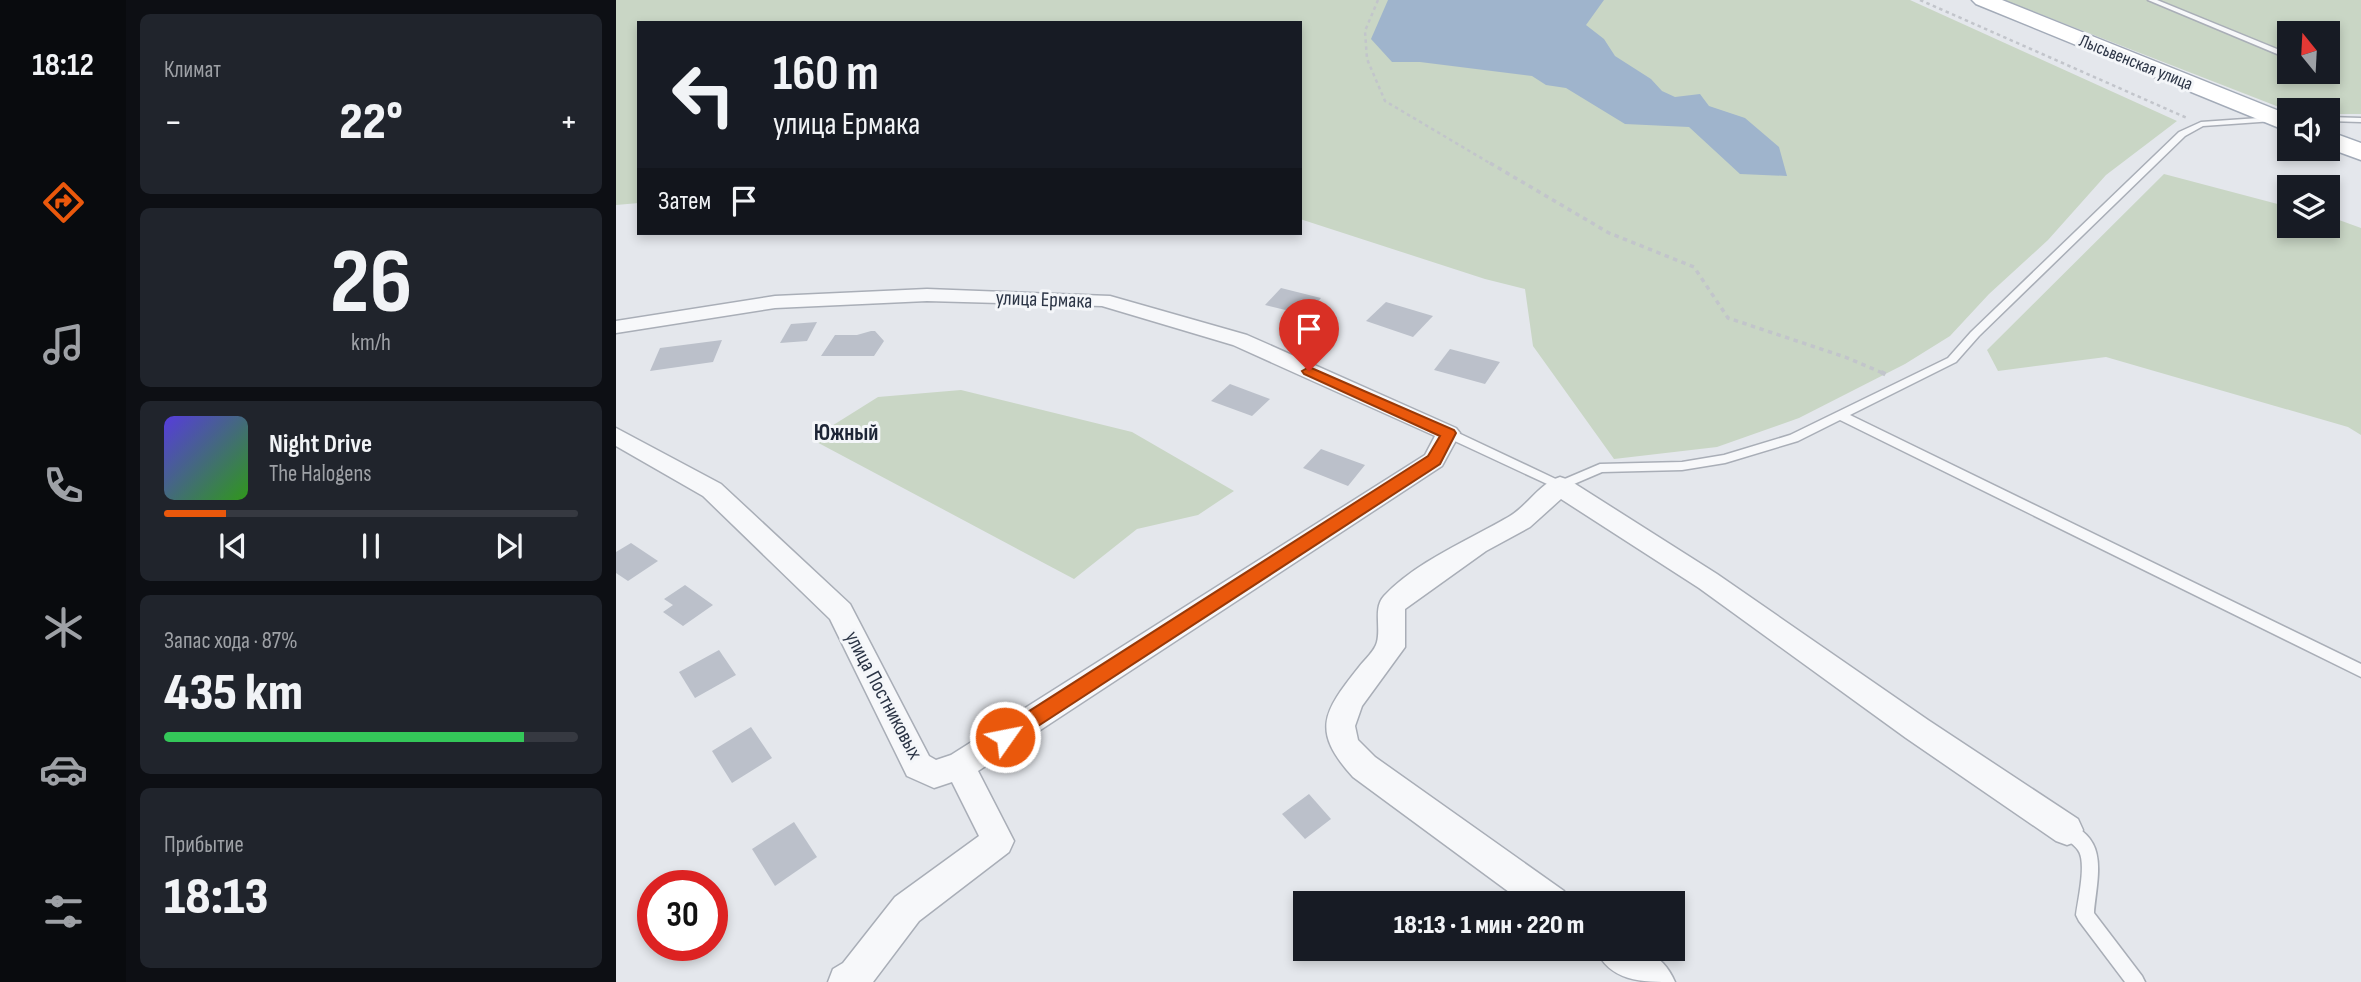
<!DOCTYPE html>
<html lang="ru">
<meta charset="utf-8">
<style>
:root{--surface:#171b24;--page:#20242c;--text:#f1f3f6;--muted:#9ea1a6;--line:#363941;--accent:#ea580c}
body{margin:0;font-family:"Sofia Sans Condensed",sans-serif;background:var(--page);color:var(--text);height:100vh;display:flex;flex-direction:column;font-size:26px;white-space:nowrap}
*{box-sizing:border-box;margin:0}
p{font-size:23px;color:var(--muted)}
.icon{flex:none;width:38px;height:38px;fill:none;stroke:currentColor;stroke-width:2;stroke-linecap:round;stroke-linejoin:round}
.map{position:relative;flex:1;overflow:hidden}
.side{display:flex;flex-direction:column;gap:14px;padding:14px;background:#0d0f14;width:490px}
.side>*{flex:none}
.top-card{position:absolute;left:21px;top:21px;width:665px;height:214px;border-radius:0px;box-shadow:0 4px 10px #0003;background:#171b24;color:var(--text);overflow:hidden}
.needle{width:46px;rotate:342deg}
.fabs{position:absolute;left:1661px;top:21px;display:grid;gap:14px}
.fabs a{display:grid;place-items:center;width:63px;height:63px;border-radius:0px;background:var(--surface);box-shadow:0 4px 10px #0003;font-size:35px}
.speed{position:absolute;left:21px;top:870px;display:flex;gap:14px;font-size:35px;font-weight:700;text-align:center}
.speed>*{display:grid;place-content:center;width:91px;height:91px;border-radius:50%;background:var(--surface);box-shadow:0 4px 10px #0003;line-height:1}
.speed .limit{border:10px solid #d22;background:#fff;color:#111}
.pin{position:absolute;display:grid;place-items:center;width:60px;height:60px;color:#fff;margin:-72px -30px;border-radius:50% 50% 50% 0;rotate:-45deg;box-shadow:0 0 7px #0007}
.pin .icon{rotate:45deg}
.me{position:absolute;width:77px;margin:-38px;rotate:57deg;stroke-linejoin:round;filter:drop-shadow(0 0 5px #0008)}
.turn{display:flex;align-items:center;gap:24px;height:147px;padding:0 21px;font-size:32px}
.turn .icon{width:91px;height:91px;stroke-width:2.5}
.turn b{display:block;font-size:49px;line-height:60px}
.then{display:flex;align-items:center;height:66px;padding:0 21px;background:#0003;gap:14px;font-size:26px}
.big{font-size:52px;font-weight:800;line-height:1.1}
.side .tile{flex:1;display:flex;flex-direction:column;justify-content:center;gap:10px;min-width:0;padding:0 24px;border-radius:10px;background:var(--page)}
.side .dial{align-items:center;gap:0}
.dial b{font-size:91px;line-height:1}
.song{display:flex;align-items:center;gap:21px}
.cover{width:84px;height:84px;border-radius:10px;background:linear-gradient(135deg,hsl(250 70% 55%),hsl(110 70% 35%))}
.played{height:7px;border-radius:4px;background:linear-gradient(90deg,var(--accent) 15%,var(--line) 15%)}
.keys{display:flex;justify-content:space-around;direction:ltr}
.heat{display:flex;justify-content:space-between;align-items:center;font-size:38px;direction:ltr}
.charge{height:10px;border-radius:5px;background:linear-gradient(90deg,#34c759 87%,var(--line) 0)}
.trip{position:absolute;left:677px;top:891px;width:392px;height:70px;border-radius:0px;background:var(--surface);box-shadow:0 4px 10px #0003;font-weight:800;line-height:70px;text-align:center}
main{display:flex;flex:1;min-height:0}
.tabs{display:flex;flex-direction:column;width:126px;justify-content:space-around;align-items:center;background:#090b0e;color:var(--muted)}
.tabs .icon{width:49px;height:49px}
.tabs .current{color:var(--accent)}
.tabs b{font-size:32px;color:var(--text)}
.map>svg:first-child{display:block}
</style>
<main>
<nav class="tabs">
<b>18:12</b>
<svg class="icon current" aria-label="directions" viewBox="0 0 24 24"><path d="M12 3l9 9-9 9-9-9zM9 14v-3h6M13 9l2 2-2 2"/></svg>
<svg class="icon" aria-label="music" viewBox="0 0 24 24"><path d="M9 18V5l10-2v13"/><circle cx="6" cy="18" r="3"/><circle cx="16" cy="16" r="3"/></svg>
<svg class="icon" aria-label="phone" viewBox="0 0 24 24"><path d="M5 4h4l2 5-3 2q2 4 5 5l2-3 5 2v4C11 20 4 13 5 4z"/></svg>
<svg class="icon" aria-label="climate" viewBox="0 0 24 24"><path d="M12 3v18M4 7l16 10M4 17L20 7"/></svg>
<svg class="icon" aria-label="car" viewBox="0 0 24 24"><path d="M5 17H2v-5l4-1 3-4h7l3 4 3 1v5h-3M9 17h6M6 11h13"/><circle cx="7" cy="17" r="2"/><circle cx="17" cy="17" r="2"/></svg>
<svg class="icon" aria-label="filters" viewBox="0 0 24 24"><path d="M4 7h16M4 17h16"/><circle cx="9" cy="7" r="2"/><circle cx="15" cy="17" r="2"/></svg>
</nav>
<section class="side">
<div class="tile"><p>Климат</p>
<div class="heat"><a>−</a><b class="big">22°</b><a>+</a></div>
</div>
<div class="tile dial"><b>26</b><p>km/h</p></div>
<div class="tile">
<div class="song"><i class="cover"></i><div><b>Night Drive</b><p>The Halogens</p></div></div>
<div class="played"></div>
<div class="keys"><svg class="icon" aria-label="previous" viewBox="0 0 24 24"><path d="M18 5L8 12l10 7zM5 5v14"/></svg><svg class="icon" aria-label="pause" viewBox="0 0 24 24"><path d="M8 5v14M16 5v14"/></svg><svg class="icon" aria-label="next" viewBox="0 0 24 24"><path d="M6 5l10 7-10 7zM19 5v14"/></svg></div>
</div>
<div class="tile"><p>Запас хода · 87%</p><b class="big">435 km</b><div class="charge"></div></div>
<div class="tile"><p>Прибытие</p><b class="big">18:13</b></div>
</section>
<div class="map">
<svg width="1745" height="982" viewBox="0 0 1745 982">
<rect width="100%" height="100%" fill="#e4e7ec"/>
<!-- green -->
<g fill="#c9d6c5" fill-rule="evenodd">
<polygon points="0,0 1294,0 1561,121 1490,175 1432,240 1373,294 1334,336 1289,364 1183,418 1101,447 998,459 917,346 909,289 869,279 684,219 684,23 23,23 23,203 0,205"/>
<path d="M1388,0H1745V114H1712V110L1673,111ZM1673,33H1712V72H1673Z"/>
<polygon points="1548,174 1673,207 1673,226 1712,226 1712,216 1745,228 1745,435 1732,427 1490,357 1382,371 1371,350"/>
<polygon points="345,390 516,432 618,491 582,515 521,529 458,579 195,439 262,397"/>
</g>
<!-- water -->
<polygon fill="#9fb4cc" points="772,0 988,0 970,25 988,39 999,56 1035,79 1046,91 1059,97 1084,94 1093,106 1129,118 1163,147 1171,176 1124,174 1073,127 1009,124 950,88 930,85 916,76 804,62 776,62 755,39"/>
<!-- building -->
<g fill="#bbc0ca">
<polygon points="665,288 705,298 690,315 649,305"/>
<polygon points="770,302 817,316 797,337 750,321"/>
<polygon points="201,322 191,341 164,343 175,324"/>
<polygon points="255,331 259,331 268,341 258,356 205,356 219,335 241,335"/>
<polygon points="106,340 97,362 34,371 44,348"/>
<polygon points="834,349 884,362 869,384 818,370"/>
<polygon points="614,384 654,399 636,416 595,401"/>
<polygon points="705,449 749,465 732,486 687,468"/>
<polygon points="15,543 42,561 12,581 0,573 0,552"/>
<polygon points="69,585 97,605 67,626 47,612 57,605 48,599"/>
<polygon points="103,650 120,675 79,698 63,672"/>
<polygon points="135,727 156,758 116,783 96,751"/>
<polygon points="693,794 715,819 689,839 666,814"/>
<polygon points="178,822 201,857 159,886 136,849"/>
</g>
<g fill="none" stroke-linecap="round" stroke-linejoin="round">
<defs>
<g id="lane">
<polygon points="1532,0 1541,0 1673,54 1673,59"/>
<polygon points="1712,70 1716,71 1716,75 1705,72"/>
<polygon points="1673,116 1673,120 1587,126 1569,136 1363,336 1340,362 1234,415 1745,664 1745,677 1224,420 1182,441 1109,463 1066,470 986,472 944,490 828,436 826,433 832,429 836,430 944,481 984,464 1066,462 1108,455 1174,435 1332,358 1355,332 1563,132 1585,122"/>
<polygon points="1712,117 1745,118 1745,122 1712,121"/>
<path d="M1451,823C1494,839 1481,877 1478,913L1526,976L1529,982H1509L1463,921L1460,915C1462,899 1471,862 1462,850C1456,842 1447,839 1443,830L1445,825Z"/>
</g>
<g id="street">
<polygon points="311,289 494,296 631,335 840,428 844,433 826,466 362,771 398,841 393,852 303,921 257,982 212,982 217,969 227,963 279,897 363,836 336,782 318,788 291,776 214,619 87,496 0,446 0,428 105,484 234,604 313,756 320,760 335,755 809,455 819,436 617,345 486,306 311,301 159,308 0,333 0,321 159,296"/>
<path d="M944,477L953,480L1101,574L1312,720L1462,819L1467,830L1462,841L1451,845L1440,841L1290,738L1083,588L945,499L914,527L870,551L789,609V647L746,706L739,726L742,740L759,757L948,891L953,903H908L737,777C695,731 707,712 743,667C748,660 759,651 761,642C765,627 757,608 768,596C801,561 853,540 894,516C912,505 924,483 944,477Z"/>
<path d="M979,948C1013,948 1043,944 1059,982C1025,982 994,982 979,948Z"/>
</g>
<g id="primary">
<polygon points="1356,0 1386,0 1673,115 1673,132 1360,4"/>
<polygon points="1712,131 1745,143 1745,160 1712,148"/>
</g>
</defs>
<!-- lane casing -->
<use href="#lane" stroke="#a9aeb7" stroke-width="3"/>
<!-- street casing -->
<use href="#street" stroke="#a9aeb7" stroke-width="3"/>
<!-- primary casing -->
<use href="#primary" stroke="#a3abb8" stroke-width="3"/>
<!-- path-far2 -->
<g stroke="#c2c5cb" stroke-width="2.5" stroke-dasharray="3.5 3.5" stroke-linecap="butt">
<polyline points="762,0 749,31 751,59 769,101 877,165"/>
<polyline points="1304,0 1571,118"/>
</g>
<!-- path-far1 -->
<polyline stroke="#c2c5cb" stroke-width="3.5" stroke-dasharray="4.5 4.5" stroke-linecap="butt" points="874,163 993,233 1078,267 1112,318 1229,357 1269,374"/>
<!-- path -->
<polyline stroke="#c2c5cb" stroke-width="4.5" stroke-dasharray="5 5" stroke-linecap="butt" points="1265,372 1273,376"/>
<!-- lane -->
<use href="#lane" fill="#f7f8fa" fill-rule="evenodd"/>
<!-- street -->
<use href="#street" fill="#f7f8fa" fill-rule="evenodd"/>
<!-- primary -->
<use href="#primary" fill="#fff" fill-rule="evenodd"/>
</g>
<!-- route -->
<polygon fill="#ea580c" stroke="#983908" stroke-width="2" points="693,367 838,430 840,433 824,464 396,743 389,746 382,743 379,737 382,731 812,456 824,436 688,374 686,371"/>
<g text-anchor="middle" stroke-width="6" stroke-linejoin="round" paint-order="stroke">
<!-- far-street labels -->
<g font-size="18" fill="#2b3445" stroke="#f4f6f9">
<text transform="translate(1520 62) rotate(22)" y="6">Лысьвенская улица</text>
</g>
<!-- street labels -->
<g font-size="21" fill="#2b3445" stroke="#f4f6f9">
<text transform="translate(428 299) rotate(2)" y="7">улица Ермака</text>
<text transform="translate(268 695) rotate(62)" y="7">улица Постниковых</text>
</g>
<!-- neighbourhood labels -->
<g font-size="23" font-weight="bold" fill="#1d2536" stroke="#f4f6f9">
<text x="230" y="440">Южный</text>
</g>
</g>
</svg>
<div class="fabs">
<a><svg class="needle" viewBox="-14 -14 28 28"><path d="M0-13l5 13h-10z" fill="#e53935"/><path d="M0 13l5-13h-10z" fill="#9ea1a6"/></svg></a>
<a><svg class="icon" aria-label="sound" viewBox="0 0 24 24"><path d="M4 9h4l5-4v14l-5-4H4zM17 9q2 3 0 6"/></svg></a>
<a><svg class="icon" aria-label="layers" viewBox="0 0 24 24"><path d="M12 4l9 5-9 5-9-5zM3 14l9 5 9-5"/></svg></a>
</div>
<div class="speed"><div class="limit">30</div></div>
<div class="pin" style="left:693px;top:371px;background:#d93025"><svg class="icon" aria-label="arrive" viewBox="0 0 24 24"><path d="M6 21V4h12l-3 4 3 4H6"/></svg></div>
<svg class="me" style="left:389px;top:737px" viewBox="-20 -20 40 40"><circle r="17" fill="#ea580c" stroke="#fff" stroke-width="3"/><path d="M0-11L8 9 0 5-8 9z" fill="#fff"/></svg>
<div class="trip">18:13 · 1 мин · 220 m</div>
<div class="top-card">
<div class="turn"><svg class="icon" aria-label="left" viewBox="0 0 24 24"><path d="M17 20v-9H6M10 6l-5 5 5 5"/></svg><div><b>160 m</b>улица Ермака</div></div>
<div class="then">Затем<svg class="icon" aria-label="arrive" viewBox="0 0 24 24"><path d="M6 21V4h12l-3 4 3 4H6"/></svg></div>
</div>
</div>
</main>
